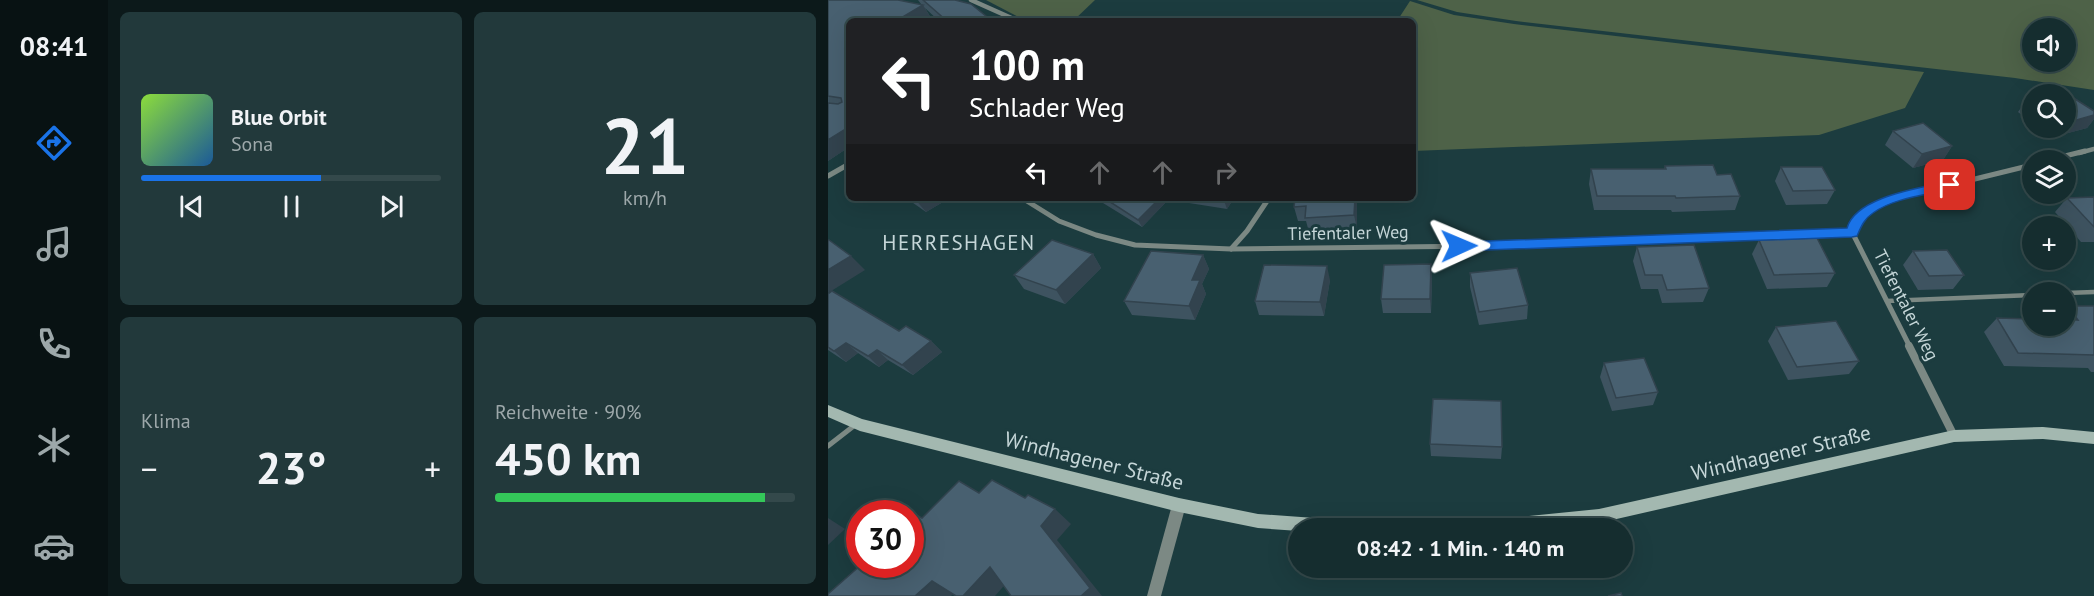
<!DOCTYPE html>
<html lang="de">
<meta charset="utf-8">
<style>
:root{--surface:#152d2f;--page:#22393b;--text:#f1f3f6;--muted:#9da8aa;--line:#34494b;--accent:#1a73e8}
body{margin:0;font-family:"PT Sans",sans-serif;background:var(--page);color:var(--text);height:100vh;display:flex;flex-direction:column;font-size:22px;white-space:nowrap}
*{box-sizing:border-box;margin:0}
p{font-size:20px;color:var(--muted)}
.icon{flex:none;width:33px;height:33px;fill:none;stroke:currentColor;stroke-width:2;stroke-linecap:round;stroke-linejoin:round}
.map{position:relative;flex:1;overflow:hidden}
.drawer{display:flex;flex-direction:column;gap:12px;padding:12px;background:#0c191a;width:720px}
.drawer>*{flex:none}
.guide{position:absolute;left:18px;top:18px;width:570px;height:183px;border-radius:9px;box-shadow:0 6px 24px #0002,0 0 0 2px var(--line);background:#202124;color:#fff;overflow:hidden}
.fabs{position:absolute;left:1194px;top:18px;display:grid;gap:12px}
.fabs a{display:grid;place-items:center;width:54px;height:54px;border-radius:50%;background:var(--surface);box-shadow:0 6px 24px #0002,0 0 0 2px var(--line);font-size:30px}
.speed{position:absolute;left:18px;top:500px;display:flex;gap:12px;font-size:30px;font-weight:700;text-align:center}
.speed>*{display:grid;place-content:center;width:78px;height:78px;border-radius:50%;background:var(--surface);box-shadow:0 6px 24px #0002,0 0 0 2px var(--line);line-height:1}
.speed .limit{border:9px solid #d22;background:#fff;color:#111}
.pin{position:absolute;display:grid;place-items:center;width:51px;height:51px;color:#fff;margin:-26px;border-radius:12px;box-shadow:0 3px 9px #0006}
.me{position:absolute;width:66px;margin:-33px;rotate:89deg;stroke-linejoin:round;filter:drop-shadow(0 0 4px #0008)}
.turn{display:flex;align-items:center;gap:21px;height:126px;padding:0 24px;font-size:27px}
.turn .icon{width:78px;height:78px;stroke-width:2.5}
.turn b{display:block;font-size:42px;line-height:51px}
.lanes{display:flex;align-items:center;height:57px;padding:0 24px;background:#0003;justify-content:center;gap:30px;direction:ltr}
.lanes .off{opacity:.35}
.big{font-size:45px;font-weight:600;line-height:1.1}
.drawer .tile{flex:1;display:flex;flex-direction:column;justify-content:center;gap:9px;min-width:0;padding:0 21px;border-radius:9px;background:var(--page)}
.drawer .dial{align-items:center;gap:0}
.dial b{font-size:78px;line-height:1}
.song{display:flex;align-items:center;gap:18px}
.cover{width:72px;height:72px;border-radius:9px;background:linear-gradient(135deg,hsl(90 70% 55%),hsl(210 70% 35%))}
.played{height:6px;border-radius:3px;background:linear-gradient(90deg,var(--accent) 60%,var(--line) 60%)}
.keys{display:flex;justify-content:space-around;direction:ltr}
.heat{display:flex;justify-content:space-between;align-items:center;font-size:33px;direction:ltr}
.charge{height:9px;border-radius:4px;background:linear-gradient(90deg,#34c759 90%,var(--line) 0)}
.drawer .tiles{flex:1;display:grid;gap:12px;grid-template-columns:repeat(2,1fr)}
.trip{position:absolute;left:460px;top:518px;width:345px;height:60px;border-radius:30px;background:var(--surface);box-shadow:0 6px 24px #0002,0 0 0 2px var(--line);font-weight:600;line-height:60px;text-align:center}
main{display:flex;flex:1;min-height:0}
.tab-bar{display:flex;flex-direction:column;width:108px;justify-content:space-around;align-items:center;background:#081213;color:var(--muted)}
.tab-bar .icon{width:42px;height:42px}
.tab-bar .on{color:var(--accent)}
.tab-bar b{font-size:27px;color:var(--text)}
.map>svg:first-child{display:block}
</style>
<main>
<nav class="tab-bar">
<b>08:41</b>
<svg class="icon on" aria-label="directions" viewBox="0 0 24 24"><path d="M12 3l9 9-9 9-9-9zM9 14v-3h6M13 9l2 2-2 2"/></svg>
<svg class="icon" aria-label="music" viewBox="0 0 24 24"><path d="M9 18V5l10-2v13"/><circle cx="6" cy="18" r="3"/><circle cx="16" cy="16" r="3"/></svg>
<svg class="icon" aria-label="phone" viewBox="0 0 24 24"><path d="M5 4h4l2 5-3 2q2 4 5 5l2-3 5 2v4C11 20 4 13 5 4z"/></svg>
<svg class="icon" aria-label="climate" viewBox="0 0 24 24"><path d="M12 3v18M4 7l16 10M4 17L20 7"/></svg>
<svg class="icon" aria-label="car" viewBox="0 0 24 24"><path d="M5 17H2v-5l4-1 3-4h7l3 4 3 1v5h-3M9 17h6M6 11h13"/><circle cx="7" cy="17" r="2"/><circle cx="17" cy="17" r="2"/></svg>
</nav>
<section class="drawer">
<div class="tiles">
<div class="tile">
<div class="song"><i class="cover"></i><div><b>Blue Orbit</b><p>Sona</p></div></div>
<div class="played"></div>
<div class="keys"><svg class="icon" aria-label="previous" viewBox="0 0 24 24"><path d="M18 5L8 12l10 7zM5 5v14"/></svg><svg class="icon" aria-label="pause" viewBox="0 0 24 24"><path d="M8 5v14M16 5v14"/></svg><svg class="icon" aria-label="next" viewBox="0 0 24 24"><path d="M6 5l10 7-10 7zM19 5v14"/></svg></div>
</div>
<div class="tile dial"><b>21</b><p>km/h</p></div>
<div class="tile"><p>Klima</p>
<div class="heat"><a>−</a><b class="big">23°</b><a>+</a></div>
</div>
<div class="tile"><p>Reichweite · 90%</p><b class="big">450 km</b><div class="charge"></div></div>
</div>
</section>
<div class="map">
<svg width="1266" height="596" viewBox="0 0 1266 596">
<rect width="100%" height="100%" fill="#1c3c3f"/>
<!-- green -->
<g fill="#4e6248" fill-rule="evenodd">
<polygon points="158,0 267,0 245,21 198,21"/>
<path d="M589,0H1266V90L1187,78L688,21L629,12ZM1204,28H1238V62H1204Z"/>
<polygon points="582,1 626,15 686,24 1096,72 1077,108 991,135 585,151 585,21 569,21"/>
</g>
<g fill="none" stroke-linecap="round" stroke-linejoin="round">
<!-- service-far1 -->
<g stroke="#7c8984" stroke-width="4.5">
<polyline points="1238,293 1266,292"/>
<polyline points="1059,301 1204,295"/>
</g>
<!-- service -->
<polyline stroke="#7c8984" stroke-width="5" points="0,446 27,425"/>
<!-- minor-far2 -->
<g stroke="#7c8984" stroke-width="4.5">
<polyline points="143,0 190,21"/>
<polyline points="1251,153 1266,149"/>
</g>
<!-- minor-far1 -->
<g stroke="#7c8984" stroke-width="5">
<polyline points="1221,160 1257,151"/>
<polyline points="0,176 21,164"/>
<polyline points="194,198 231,221 268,235 307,245 403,249 654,246 1024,232 1082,347"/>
<polyline points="1024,232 1034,216 1061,200 1204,165"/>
<polyline points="403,249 419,231 441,198"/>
</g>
<!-- minor -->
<polyline stroke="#7c8984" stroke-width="8" points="1081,346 1126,436"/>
<!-- tertiary -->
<polygon fill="#7c8984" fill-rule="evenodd" points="351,499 356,501 358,505 333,596 319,596 344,505 346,501"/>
<!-- secondary -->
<g fill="#a3b8b0" fill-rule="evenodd">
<polygon points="0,405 34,419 351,498 430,514 528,521 533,523 536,528 471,528 471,531 430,528 351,512 32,431 0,417"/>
<polygon points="1215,427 1266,432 1266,444 1215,439 1126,442 771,523 724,528 642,528 645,523 650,521 771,509 1126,430"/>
</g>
</g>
<!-- wall -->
<g fill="#3e5360">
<polygon points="0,0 93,4 90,0 127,0 164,21 111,21 97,8 103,18 97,21 21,21 21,147 0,161"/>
<polygon points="1204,97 1204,123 1190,112 1200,98"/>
<polygon points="1266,111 1266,119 1259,128 1225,137 1212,128 1238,128"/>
<polygon points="1065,131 1124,146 1115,160 1085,168 1057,145"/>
<polygon points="837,166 889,175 912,196 907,210 844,212 843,210 766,210 761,184 763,169 836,169"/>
<polygon points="953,167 1007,190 999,204 958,205 947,181"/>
<polygon points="1266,197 1266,242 1253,242 1227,212 1239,198"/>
<polygon points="78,198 119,198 120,199 98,212"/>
<polygon points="273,198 342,198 314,227 275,203"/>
<polygon points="359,198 406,198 399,209 361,203"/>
<polygon points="467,198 529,198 529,229 481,232 478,221 470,221 466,207"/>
<polygon points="931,240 1007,273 999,287 939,289 924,254"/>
<polygon points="809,247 881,288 875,302 834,303 830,289 813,289 805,261"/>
<polygon points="1085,251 1136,275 1125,289 1090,290 1075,265"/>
<polygon points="265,254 273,268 237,304 196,289 186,275"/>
<polygon points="375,255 381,269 374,284 378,294 367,320 304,315 296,301"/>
<polygon points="642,273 700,305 699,319 651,325 642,287"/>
<polygon points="604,278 603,313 555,313 553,299"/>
<polygon points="502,280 496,316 431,315 427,301"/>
<polygon points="0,294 71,331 103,341 114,352 85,375 60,360 51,367 30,353 18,362 0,350"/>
<polygon points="1240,306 1266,306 1266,372 1263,372 1260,368 1176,366 1156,332 1169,318 1238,326 1238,309"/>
<polygon points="948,327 1031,361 1021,374 960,380 940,341"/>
<polygon points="776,363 830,392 825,405 784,411 772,377"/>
<polygon points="602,444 674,447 673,459 603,456"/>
</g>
<!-- shaded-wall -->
<g fill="#32434e">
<polygon points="95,5 103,18 97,21 68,21"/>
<polygon points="1266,115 1266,119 1259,128 1225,137 1233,128 1238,128 1238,123"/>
<polygon points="21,127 21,147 0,161 0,140"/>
<polygon points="1124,146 1115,160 1085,168 1094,154"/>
<polygon points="86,198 119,198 120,199 98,212"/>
<polygon points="332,198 342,198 314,227 310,220"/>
<polygon points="395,198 406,198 399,209"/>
<polygon points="527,198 529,198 529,229 526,215"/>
<polygon points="265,254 273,268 237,304 228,290"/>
<polygon points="375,255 381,269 374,284 378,294 367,320 361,306 364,280"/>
<polygon points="23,256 37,270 0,293 0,270"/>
<polygon points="603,264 604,278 603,313 602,299"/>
<polygon points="499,266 502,280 496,316 492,302"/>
<polygon points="103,341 114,352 85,375 74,365"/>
<polygon points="18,343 30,353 18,362 6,351"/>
<polygon points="49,350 60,360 51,367 40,356"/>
<polygon points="227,509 243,524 229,540 274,596 253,596 213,526"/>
<polygon points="0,518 17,529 0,545"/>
<polygon points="162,567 181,580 167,596 135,596"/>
<polygon points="104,581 126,593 123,596 87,596"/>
</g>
<!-- building -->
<g fill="#486070" stroke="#32434e" stroke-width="1.5">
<polygon points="0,0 70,0 95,5 68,21 21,21 21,127 0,140 0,103 10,104 14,102 13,98 0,96"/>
<polygon points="95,0 127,0 143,4 164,21 119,21"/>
<polygon points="1233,90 1266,111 1266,115 1238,123 1238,94 1214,94"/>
<polygon points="1095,123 1124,146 1094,154 1065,131"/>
<polygon points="885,165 889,175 903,174 912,196 848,198 847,196 769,196 763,169 838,169 837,166"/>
<polygon points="953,167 994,167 1007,190 965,191"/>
<polygon points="1266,197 1266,227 1239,198"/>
<polygon points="276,198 332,198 310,220"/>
<polygon points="467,198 527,198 526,215 477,218 478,206 466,207"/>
<polygon points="989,238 1007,273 946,275 931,240"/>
<polygon points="1,240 23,256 0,270 0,241"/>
<polygon points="224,240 265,254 228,290 186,275"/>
<polygon points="866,245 881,288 839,290 834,275 817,275 809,247"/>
<polygon points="1119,250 1136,275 1101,276 1085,251"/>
<polygon points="323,251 375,255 364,280 372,280 361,306 296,301"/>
<polygon points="603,264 602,299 553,299 556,265"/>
<polygon points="436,265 499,266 492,302 427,301"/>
<polygon points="689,268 700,305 651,312 642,273"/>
<polygon points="4,291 71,331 78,326 103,341 74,365 49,350 40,356 18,343 6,351 0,347 0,294"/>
<polygon points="1240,306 1266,306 1266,355 1190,353 1169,318 1204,319 1204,326 1238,326 1238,319 1250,320"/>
<polygon points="1008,321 1031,361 969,367 948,327"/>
<polygon points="816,358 830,392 788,398 776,363"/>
<polygon points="605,399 673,401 674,447 602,444"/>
<polygon points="164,480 197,498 200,495 227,509 213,526 262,588 253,596 183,596 162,567 135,596 128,596 104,581 87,596 0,596 0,594 34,564 82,564 82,522 90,516 94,518 131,481 151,493"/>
<polygon points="793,593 794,596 780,596"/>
</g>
<!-- route -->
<path fill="#1a73e8" stroke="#114b97" stroke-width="1.5" d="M1122,181L1128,185L1127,188C1101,195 1067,197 1045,213C1036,219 1033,227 1029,236L1024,237L631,251L624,246L631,242L1019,228C1028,196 1094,188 1122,181Z"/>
<g text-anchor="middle" stroke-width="6" stroke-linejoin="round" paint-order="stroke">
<!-- street labels -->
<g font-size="18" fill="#c5d6d8" stroke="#1c3c3f">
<text transform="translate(520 233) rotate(-1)" y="6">Tiefentaler Weg</text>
<text transform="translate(1078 305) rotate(63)" y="6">Tiefentaler Weg</text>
</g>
<!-- quarter labels -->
<g font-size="21" letter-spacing="1.5" fill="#c5d6d8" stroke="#1c3c3f">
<text x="131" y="250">HERRESHAGEN</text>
</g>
<!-- near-street labels -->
<g font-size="21" fill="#c5d6d8" stroke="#1c3c3f">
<text transform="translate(953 453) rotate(-13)" y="7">Windhagener Straße</text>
<text transform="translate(266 461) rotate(14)" y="7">Windhagener Straße</text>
</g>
</g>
</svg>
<div class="fabs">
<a><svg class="icon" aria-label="sound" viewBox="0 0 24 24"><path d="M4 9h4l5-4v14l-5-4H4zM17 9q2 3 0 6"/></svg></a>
<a><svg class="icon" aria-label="search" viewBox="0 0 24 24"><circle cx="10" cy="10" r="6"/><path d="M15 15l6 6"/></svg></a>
<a><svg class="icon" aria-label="layers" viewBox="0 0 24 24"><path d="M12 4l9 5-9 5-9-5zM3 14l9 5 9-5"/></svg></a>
<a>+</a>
<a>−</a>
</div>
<div class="speed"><div class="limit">30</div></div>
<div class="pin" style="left:1122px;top:185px;background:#d93025"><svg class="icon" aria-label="arrive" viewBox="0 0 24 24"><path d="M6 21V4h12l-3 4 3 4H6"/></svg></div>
<svg class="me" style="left:631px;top:246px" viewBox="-20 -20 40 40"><path d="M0-17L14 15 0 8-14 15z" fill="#1a73e8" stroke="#fff" stroke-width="4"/></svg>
<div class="trip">08:42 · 1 Min. · 140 m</div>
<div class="guide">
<div class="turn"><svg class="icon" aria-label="left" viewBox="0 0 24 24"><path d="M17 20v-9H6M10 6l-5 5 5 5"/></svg><div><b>100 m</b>Schlader Weg</div></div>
<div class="lanes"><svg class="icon" aria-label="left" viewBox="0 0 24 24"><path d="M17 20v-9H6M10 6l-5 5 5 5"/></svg><svg class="icon off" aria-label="ahead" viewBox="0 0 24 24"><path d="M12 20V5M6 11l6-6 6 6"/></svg><svg class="icon off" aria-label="ahead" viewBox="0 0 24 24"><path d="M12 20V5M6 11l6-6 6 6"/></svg><svg class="icon off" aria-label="right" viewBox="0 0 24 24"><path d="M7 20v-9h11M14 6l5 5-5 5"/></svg></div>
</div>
</div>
</main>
